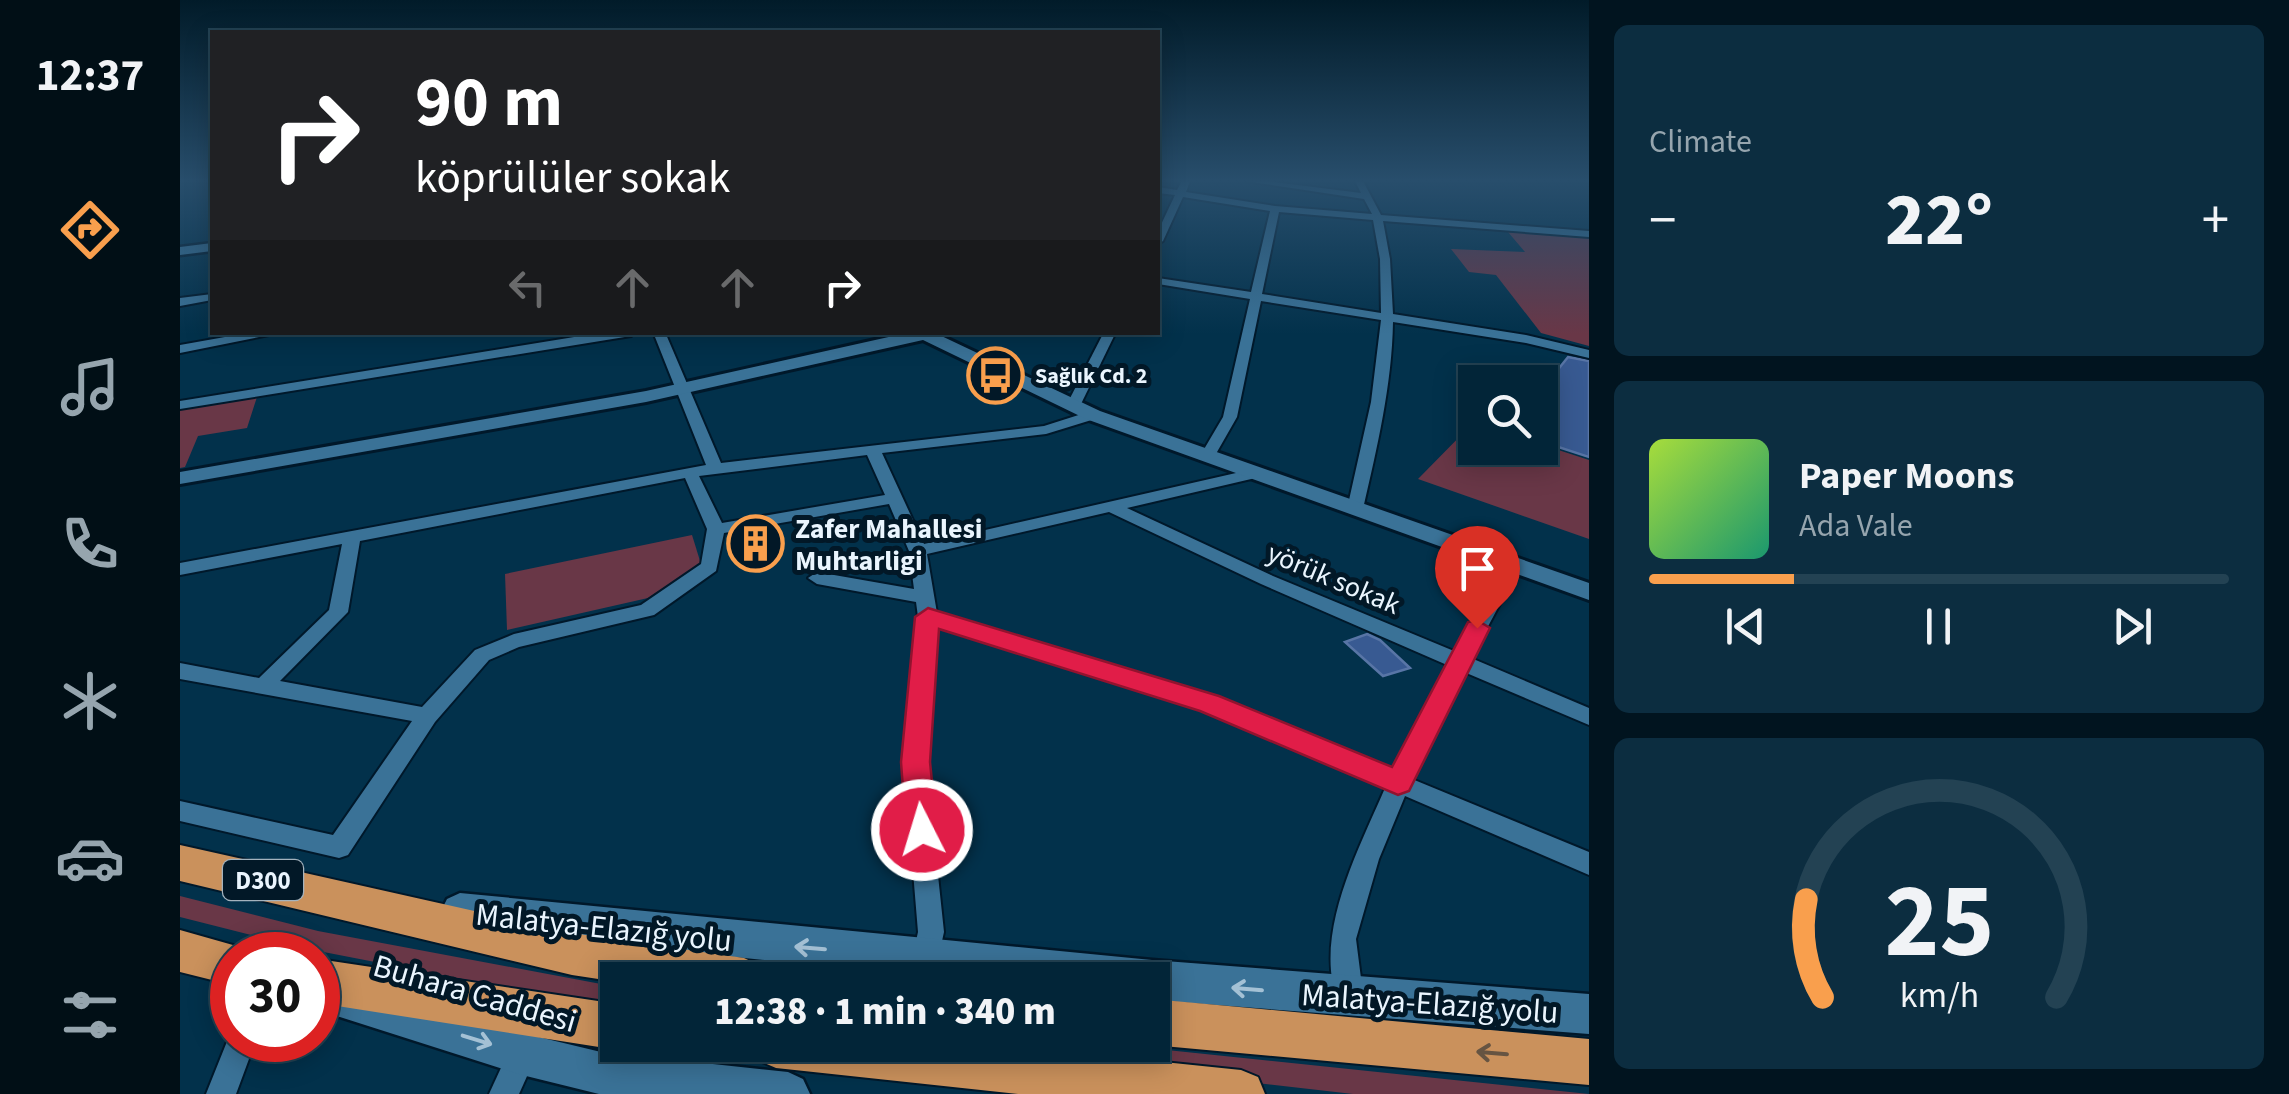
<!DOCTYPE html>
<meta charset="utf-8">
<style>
:root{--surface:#022538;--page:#0c2d40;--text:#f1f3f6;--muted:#96a5ae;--line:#234253;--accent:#f99f4d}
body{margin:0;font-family:"Source Sans 3",sans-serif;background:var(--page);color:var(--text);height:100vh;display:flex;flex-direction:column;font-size:38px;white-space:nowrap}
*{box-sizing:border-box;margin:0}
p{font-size:32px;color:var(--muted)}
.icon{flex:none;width:55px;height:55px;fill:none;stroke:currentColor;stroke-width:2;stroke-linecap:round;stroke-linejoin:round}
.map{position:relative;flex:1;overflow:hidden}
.drawer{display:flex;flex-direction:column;gap:25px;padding:25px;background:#01141f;width:700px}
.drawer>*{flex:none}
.top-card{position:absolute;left:30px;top:30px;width:950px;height:305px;border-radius:0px;box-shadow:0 5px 25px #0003,0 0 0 2px var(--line);background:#202124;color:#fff;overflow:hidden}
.buttons{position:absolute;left:1278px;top:365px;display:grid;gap:20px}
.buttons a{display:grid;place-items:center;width:100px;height:100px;border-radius:0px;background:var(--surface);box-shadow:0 5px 25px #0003,0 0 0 2px var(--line);font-size:50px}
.speed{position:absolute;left:30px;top:932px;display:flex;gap:20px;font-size:50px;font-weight:700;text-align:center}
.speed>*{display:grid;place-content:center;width:130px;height:130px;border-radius:50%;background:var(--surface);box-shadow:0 5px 25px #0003,0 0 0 2px var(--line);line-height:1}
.speed .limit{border:15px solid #d22;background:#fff;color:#111}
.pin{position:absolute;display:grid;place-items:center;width:85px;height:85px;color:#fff;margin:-102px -42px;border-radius:50% 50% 50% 0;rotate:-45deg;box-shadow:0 0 10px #0007}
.pin .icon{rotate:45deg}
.me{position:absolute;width:110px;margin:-55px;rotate:355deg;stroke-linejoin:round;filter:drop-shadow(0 0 8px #0008)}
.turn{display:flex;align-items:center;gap:35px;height:210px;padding:0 40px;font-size:45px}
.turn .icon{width:130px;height:130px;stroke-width:2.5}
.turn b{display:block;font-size:70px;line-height:85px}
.lanes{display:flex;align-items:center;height:95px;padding:0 40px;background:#0003;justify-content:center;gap:50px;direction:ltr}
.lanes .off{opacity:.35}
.big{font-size:75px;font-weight:800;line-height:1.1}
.drawer .widget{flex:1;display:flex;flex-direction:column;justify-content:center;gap:15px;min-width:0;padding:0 35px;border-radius:15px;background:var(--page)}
.drawer .dial{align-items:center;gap:0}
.dial svg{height:260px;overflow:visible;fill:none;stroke:var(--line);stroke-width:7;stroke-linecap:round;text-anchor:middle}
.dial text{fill:var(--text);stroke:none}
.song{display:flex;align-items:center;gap:30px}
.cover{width:120px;height:120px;border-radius:15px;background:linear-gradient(135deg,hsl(80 70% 55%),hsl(160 70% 35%))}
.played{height:10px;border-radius:5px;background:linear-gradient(90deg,var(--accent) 25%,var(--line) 25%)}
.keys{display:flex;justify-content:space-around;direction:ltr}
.heat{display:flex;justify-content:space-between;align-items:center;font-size:55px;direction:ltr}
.trip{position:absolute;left:420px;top:962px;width:570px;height:100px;border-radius:0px;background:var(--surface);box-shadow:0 5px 25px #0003,0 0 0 2px var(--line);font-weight:800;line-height:100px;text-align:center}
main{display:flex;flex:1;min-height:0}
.tab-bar{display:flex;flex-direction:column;width:180px;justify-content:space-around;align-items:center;background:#010f16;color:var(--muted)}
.tab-bar .icon{width:70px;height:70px}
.tab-bar .active{color:var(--accent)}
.tab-bar b{font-size:45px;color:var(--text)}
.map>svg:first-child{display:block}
</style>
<main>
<nav class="tab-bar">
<b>12:37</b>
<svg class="icon active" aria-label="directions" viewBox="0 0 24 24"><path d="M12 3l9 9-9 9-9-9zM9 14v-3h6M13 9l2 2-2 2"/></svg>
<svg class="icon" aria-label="music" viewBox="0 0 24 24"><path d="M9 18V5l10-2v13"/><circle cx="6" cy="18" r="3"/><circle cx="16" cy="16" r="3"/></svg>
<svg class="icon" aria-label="phone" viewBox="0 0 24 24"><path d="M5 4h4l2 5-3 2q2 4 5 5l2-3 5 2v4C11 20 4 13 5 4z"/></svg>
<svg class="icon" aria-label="climate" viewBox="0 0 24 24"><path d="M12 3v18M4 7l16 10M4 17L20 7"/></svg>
<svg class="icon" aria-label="car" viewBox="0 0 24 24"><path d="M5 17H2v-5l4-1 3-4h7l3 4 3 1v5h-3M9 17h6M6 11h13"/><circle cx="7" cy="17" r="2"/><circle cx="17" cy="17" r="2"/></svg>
<svg class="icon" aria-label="filters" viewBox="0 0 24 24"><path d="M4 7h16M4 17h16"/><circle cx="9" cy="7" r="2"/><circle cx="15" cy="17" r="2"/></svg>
</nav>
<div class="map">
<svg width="1409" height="1094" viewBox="0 0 1409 1094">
<rect width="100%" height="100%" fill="#02314b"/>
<!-- green -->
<g fill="#693747">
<polygon points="1328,232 1409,236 1409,346 1361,333 1316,275 1289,272 1271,249 1345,252"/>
<polygon points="77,397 67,428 18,436 5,467 0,468 0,409"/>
<polygon points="1295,421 1295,448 1360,448 1360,444 1409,460 1409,539 1238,479"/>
<polygon points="512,535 521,564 468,598 327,630 325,574"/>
<polygon points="0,896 138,931 437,987 437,1009 123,948 0,917"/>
<polygon points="741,1045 939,1045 1409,1094 1173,1094"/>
</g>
<!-- building -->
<g fill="#385a92" stroke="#5875a6" stroke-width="2.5">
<polygon points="1388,357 1409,361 1409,457 1360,441 1360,392"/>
<polygon points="579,531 593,537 586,543 595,549 578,560 562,551 567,536"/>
<polygon points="1187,634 1200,640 1230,668 1203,676 1165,642"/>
</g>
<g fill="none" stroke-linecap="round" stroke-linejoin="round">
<defs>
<g id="minor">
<path d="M1002,181H1010L1006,192L1095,206L1192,214L1184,199L1065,181H1086L1181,193L1175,181H1183L1201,215L1409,231V237L1203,221L1210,259L1213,314L1346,335L1409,350V358L1346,343L1213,322C1212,385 1197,448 1183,509L1175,514L1167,509L1191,402L1201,320L1081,301L1057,417L1033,459H1023L1020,456L1043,417L1070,299L978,284V278L1071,292L1090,211L1003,197L983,241L978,244V231L995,195L978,193V187L997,190ZM1099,212L1193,220L1200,259L1201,313L1082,294Z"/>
<polygon points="32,294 32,300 0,306 0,298"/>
<polygon points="73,332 104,332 0,353 0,345"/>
<polygon points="425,332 457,332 451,336 0,409 0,401"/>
<path d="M473,332H485L541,463L864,426L908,412H918V418L866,434L702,453L744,544L1078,468L1084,470L1086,473L1084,476L947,508L1093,576L1274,651L1327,559H1339L1342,563L1291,658L1409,708V725L1284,672L1232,779L1409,852V875L1225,796L1199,859L1176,939L1183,994L1179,1004L1169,1008L1159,1004C1131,937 1179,849 1205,788L1022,709L757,627L746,762L764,932L756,968L746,972L736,968L732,959L738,932L724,762L738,617L736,602L637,584L628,578L637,572L734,589L729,551L709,504L544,533L536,571L474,615L339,647L309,660L255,722L168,855L159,858L0,821V801L153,835L232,721L0,679V663L79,678L149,610L162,544L0,575V563L526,465ZM687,455L705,495L542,523L519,476ZM505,478L527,529L521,564L461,605L334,634L295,650L242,707L100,681L168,612L180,541ZM929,512L1081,584L1267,665L1213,771L1036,697L757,613L747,554Z"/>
<polygon points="924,332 936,332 900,406 893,410 888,409 886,406"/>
<polygon points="52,1029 52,1040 76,1040 56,1094 26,1094"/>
<polygon points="342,1039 352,1044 357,1054 339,1094 309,1094 332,1044"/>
</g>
<polygon id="tertiary" points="731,332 753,332 920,411 1409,583 1409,600 906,419 743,340 466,402 0,484 0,472 466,391"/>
<g id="secondary">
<polygon points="32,243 32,251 0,255 0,247"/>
<polygon points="280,893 972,960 1409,994 1409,1034 972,1000 972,980 779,980 280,929 267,923 261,911 267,899"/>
<polygon points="138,970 342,1033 421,1052 608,1072 623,1079 630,1094 419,1094 342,1075 138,1010"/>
</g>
<g id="trunk">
<polygon points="0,845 392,933 564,958 579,965 586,980 438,982 392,975 0,881"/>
<polygon points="0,930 67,949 70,955 52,955 52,985 0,972"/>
<polygon points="138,959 438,1004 438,1045 449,1045 438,1050 138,1003"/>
<polygon points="972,999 1409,1039 1409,1085 972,1045"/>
<polygon points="573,1045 819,1045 1061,1070 1078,1077 1085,1094 838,1094 596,1068 580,1061"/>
</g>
</defs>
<!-- minor casing -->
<use href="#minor" stroke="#00182a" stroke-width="4"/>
<!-- tertiary casing -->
<use href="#tertiary" stroke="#00182a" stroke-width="6"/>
<!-- secondary casing -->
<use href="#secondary" stroke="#00182a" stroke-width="5"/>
<!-- trunk casing -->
<use href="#trunk" stroke="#00182a" stroke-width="4"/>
<!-- minor -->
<use href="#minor" fill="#3a7297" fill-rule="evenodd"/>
<!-- tertiary -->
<use href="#tertiary" fill="#3a7297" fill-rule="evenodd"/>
<!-- secondary -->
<use href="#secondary" fill="#3a7297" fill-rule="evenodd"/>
<!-- trunk -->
<use href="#trunk" fill="#ca915c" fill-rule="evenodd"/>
</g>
<!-- one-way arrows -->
<defs><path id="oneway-shaft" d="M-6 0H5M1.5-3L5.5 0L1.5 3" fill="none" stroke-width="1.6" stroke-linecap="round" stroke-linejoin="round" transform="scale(2.5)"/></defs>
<g stroke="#a4c1d5">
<use href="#oneway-shaft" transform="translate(630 948) rotate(-175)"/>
<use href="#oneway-shaft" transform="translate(1067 989) rotate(-175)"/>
<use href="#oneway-shaft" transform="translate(297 1040) rotate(17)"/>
</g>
<use stroke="#665442" href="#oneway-shaft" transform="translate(1312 1053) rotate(-175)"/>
<!-- sky -->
<linearGradient id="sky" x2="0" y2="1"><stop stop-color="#011b29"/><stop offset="0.54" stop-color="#284e6c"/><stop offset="1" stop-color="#284e6c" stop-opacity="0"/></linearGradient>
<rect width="1409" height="334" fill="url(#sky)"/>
<!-- route -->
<polygon fill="#e11d48" stroke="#92132f" stroke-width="2.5" points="748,608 1039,696 1212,767 1288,622 1297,620 1310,628 1229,791 1218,795 1020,711 759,629 750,762 757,830 753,840 742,844 730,840 726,830 721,762 735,617"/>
<!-- icons -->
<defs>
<symbol id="bus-ring" viewBox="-11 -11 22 22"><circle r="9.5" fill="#021827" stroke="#f99f4d" stroke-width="1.5"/><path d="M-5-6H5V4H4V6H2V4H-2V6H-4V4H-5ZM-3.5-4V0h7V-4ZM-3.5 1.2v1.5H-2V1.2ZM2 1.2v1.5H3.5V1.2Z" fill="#f99f4d"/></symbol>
<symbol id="building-ring" viewBox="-11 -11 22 22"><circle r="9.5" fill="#021827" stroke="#f99f4d" stroke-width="1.5"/><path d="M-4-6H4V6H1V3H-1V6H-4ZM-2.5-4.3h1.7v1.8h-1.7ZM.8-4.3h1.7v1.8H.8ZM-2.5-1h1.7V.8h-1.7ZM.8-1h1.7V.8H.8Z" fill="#f99f4d"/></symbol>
</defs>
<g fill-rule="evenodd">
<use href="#bus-ring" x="784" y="344" width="63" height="63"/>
<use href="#building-ring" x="544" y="512" width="63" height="63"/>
</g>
<g text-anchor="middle" stroke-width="10" stroke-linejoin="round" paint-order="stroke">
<!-- far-poi labels -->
<g font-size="22" font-weight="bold" fill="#eaf5fe" stroke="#021827" text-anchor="start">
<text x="855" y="383">Sağlık Cd. 2</text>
</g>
<!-- shield labels -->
<rect fill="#021827" stroke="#a4b3be" stroke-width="2.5" x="43" y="860" width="80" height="40" rx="8"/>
<g font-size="25" font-weight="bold" fill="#eaf5fe">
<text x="83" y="889">D300</text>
</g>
<!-- poi labels -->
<g font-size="28" font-weight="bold" fill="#eaf5fe" stroke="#021827" text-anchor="start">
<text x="615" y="538">Zafer Mahallesi<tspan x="615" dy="32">Muhtarligi</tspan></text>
</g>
<!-- street labels -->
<g font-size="28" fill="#eaf5fe" stroke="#021827">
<text transform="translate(1154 578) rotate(23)" y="10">yörük sokak</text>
</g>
<!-- near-street labels -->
<g font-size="32" fill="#eaf5fe" stroke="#021827">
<text transform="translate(424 927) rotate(6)" y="11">Malatya-Elazığ yolu</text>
<text transform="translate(295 993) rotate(16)" y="11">Buhara Caddesi</text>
<text transform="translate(1250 1003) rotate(4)" y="11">Malatya-Elazığ yolu</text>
</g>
</g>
</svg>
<div class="buttons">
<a><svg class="icon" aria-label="search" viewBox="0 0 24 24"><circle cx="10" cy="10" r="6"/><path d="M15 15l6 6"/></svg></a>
</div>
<div class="speed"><div class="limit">30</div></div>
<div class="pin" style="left:1297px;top:628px;background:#d93025"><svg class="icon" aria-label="arrive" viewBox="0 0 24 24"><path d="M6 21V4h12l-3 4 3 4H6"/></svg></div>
<svg class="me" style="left:742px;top:830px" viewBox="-20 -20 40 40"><circle r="17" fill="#e11d48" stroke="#fff" stroke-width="3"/><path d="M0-11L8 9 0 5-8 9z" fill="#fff"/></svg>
<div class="trip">12:38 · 1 min · 340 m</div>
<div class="top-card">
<div class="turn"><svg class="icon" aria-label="right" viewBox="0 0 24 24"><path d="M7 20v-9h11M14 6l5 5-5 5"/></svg><div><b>90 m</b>köprülüler sokak</div></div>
<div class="lanes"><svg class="icon off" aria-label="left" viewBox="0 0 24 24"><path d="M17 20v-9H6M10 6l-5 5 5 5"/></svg><svg class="icon off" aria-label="ahead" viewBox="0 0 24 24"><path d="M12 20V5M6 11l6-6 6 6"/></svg><svg class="icon off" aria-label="ahead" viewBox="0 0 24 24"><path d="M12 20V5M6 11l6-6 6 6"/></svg><svg class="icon" aria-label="right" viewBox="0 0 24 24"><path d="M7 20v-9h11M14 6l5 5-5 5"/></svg></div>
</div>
</div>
<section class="drawer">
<div class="widget"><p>Climate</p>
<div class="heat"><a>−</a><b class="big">22°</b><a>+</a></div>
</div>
<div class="widget">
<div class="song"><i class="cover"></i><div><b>Paper Moons</b><p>Ada Vale</p></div></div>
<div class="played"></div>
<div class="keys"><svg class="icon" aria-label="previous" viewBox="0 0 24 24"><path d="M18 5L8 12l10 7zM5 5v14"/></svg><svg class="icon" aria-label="pause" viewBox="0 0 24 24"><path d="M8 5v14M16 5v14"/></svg><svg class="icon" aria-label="next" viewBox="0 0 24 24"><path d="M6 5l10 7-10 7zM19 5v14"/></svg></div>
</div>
<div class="widget dial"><svg viewBox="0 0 100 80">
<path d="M14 69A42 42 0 1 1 86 69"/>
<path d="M14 69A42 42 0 0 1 9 39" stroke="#f99f4d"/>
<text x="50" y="56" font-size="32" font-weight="700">25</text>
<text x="50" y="72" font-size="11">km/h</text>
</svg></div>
</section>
</main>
